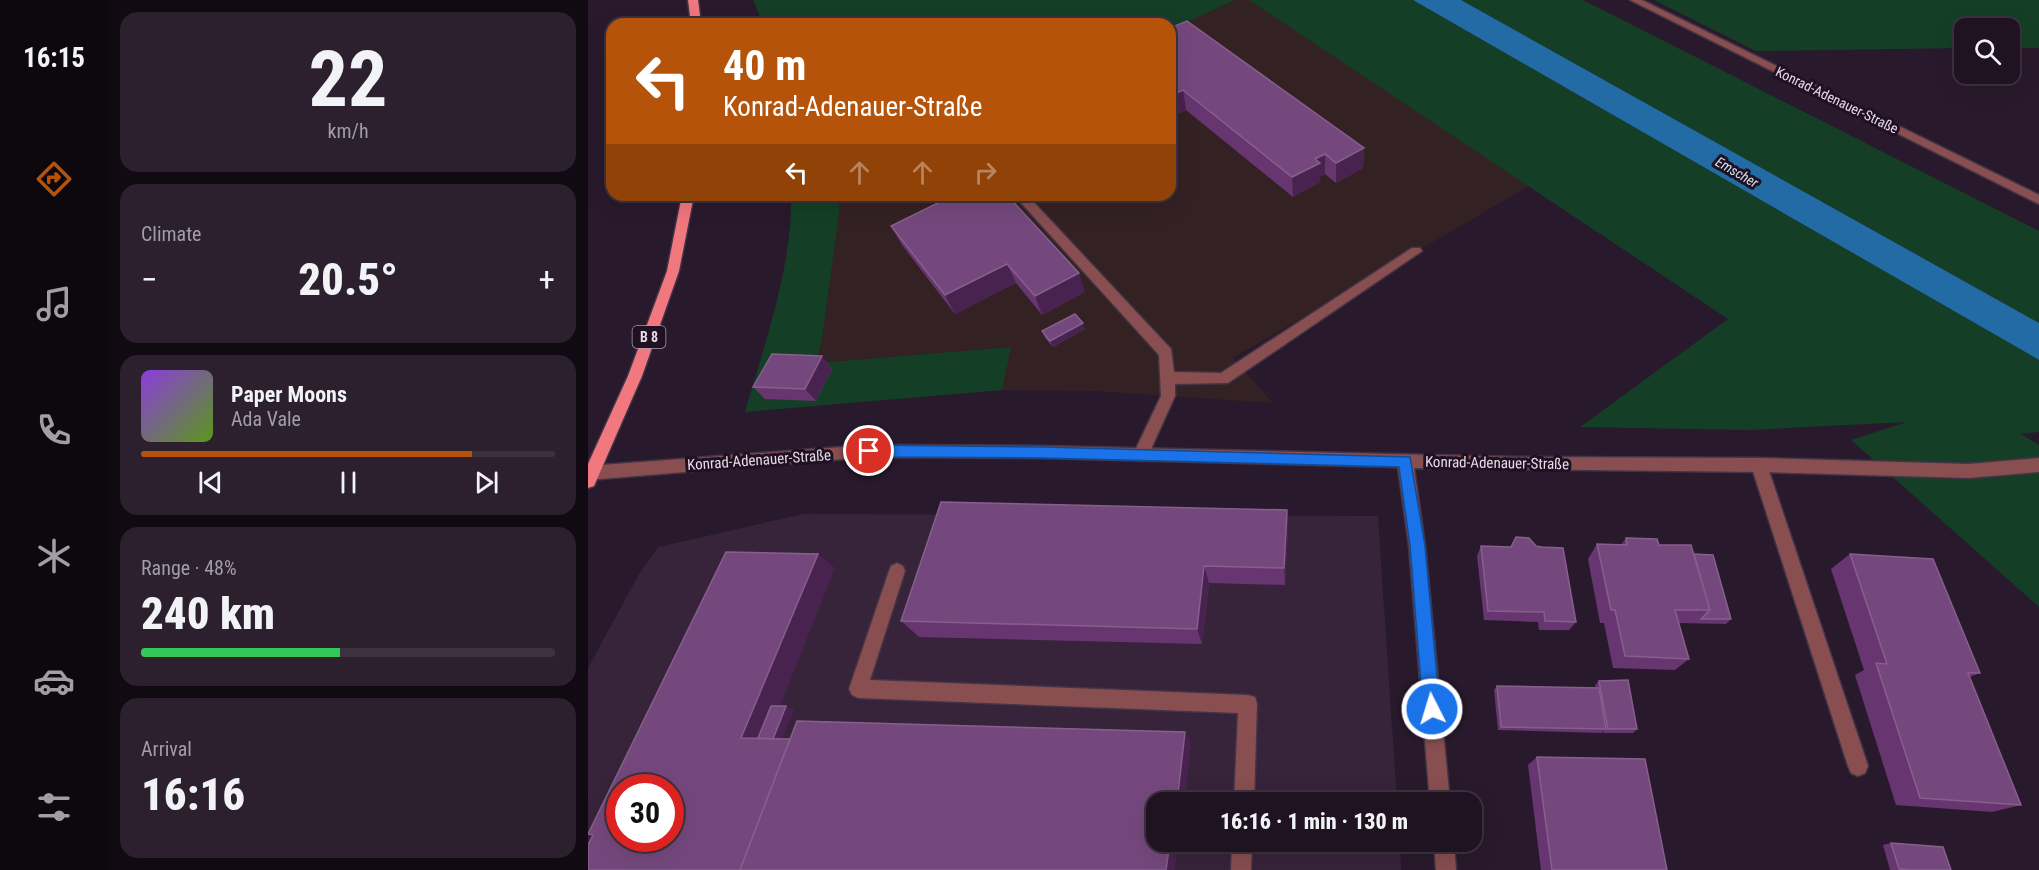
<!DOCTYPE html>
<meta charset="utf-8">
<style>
:root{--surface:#1f1321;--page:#2c202e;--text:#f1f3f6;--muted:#a19ea5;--line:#3c323f;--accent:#b45309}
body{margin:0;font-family:"Roboto Condensed",sans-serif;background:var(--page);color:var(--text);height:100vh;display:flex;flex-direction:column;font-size:22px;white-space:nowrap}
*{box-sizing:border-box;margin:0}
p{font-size:20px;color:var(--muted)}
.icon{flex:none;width:33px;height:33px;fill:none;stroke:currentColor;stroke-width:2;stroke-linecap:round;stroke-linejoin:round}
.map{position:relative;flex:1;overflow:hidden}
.drawer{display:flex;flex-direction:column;gap:12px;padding:12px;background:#110a12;width:480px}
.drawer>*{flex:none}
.banner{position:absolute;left:18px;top:18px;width:570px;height:183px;border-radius:18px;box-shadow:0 6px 24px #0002,0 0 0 2px var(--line);background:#b45309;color:#fff;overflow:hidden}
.fabs{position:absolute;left:1366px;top:18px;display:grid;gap:12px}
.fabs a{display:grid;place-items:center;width:66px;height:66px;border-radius:12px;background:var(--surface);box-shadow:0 6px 24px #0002,0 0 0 2px var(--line);font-size:30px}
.speed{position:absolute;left:18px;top:774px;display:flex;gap:12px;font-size:30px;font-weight:700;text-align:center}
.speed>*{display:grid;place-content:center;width:78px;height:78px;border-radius:50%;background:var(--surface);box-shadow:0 6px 24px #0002,0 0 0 2px var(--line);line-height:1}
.speed .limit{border:9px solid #d22;background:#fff;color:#111}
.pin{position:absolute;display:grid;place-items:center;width:51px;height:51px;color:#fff;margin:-26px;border:3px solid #fff;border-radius:50%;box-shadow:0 2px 6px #0007}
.me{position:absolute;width:66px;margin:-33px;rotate:355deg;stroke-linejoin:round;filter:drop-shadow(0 0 4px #0008)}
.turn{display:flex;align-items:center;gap:21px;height:126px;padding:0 18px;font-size:27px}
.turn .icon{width:78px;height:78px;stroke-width:2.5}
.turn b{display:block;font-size:42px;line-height:51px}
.lanes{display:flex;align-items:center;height:57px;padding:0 18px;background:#0003;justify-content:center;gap:30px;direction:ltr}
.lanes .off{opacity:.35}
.big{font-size:45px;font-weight:800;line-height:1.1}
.drawer .card{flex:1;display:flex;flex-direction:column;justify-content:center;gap:9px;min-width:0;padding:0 21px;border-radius:18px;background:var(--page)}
.drawer .dial{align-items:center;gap:0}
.dial b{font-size:78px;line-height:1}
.song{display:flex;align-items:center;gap:18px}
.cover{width:72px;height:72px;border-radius:9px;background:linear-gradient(135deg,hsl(270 70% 55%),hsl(90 70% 35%))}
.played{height:6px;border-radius:3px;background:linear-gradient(90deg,var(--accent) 80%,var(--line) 80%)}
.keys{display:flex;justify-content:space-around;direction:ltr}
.heat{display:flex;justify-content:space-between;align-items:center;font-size:33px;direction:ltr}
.charge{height:9px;border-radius:4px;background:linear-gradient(90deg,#34c759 48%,var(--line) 0)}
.trip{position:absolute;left:558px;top:792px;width:336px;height:60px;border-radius:18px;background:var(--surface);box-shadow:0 6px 24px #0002,0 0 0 2px var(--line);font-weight:800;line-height:60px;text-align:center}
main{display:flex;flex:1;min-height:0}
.tabs{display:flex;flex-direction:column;width:108px;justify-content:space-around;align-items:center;background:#0c080d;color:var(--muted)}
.tabs .icon{width:42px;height:42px}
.tabs .on{color:var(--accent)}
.tabs b{font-size:27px;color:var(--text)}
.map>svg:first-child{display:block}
</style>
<main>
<nav class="tabs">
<b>16:15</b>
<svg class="icon on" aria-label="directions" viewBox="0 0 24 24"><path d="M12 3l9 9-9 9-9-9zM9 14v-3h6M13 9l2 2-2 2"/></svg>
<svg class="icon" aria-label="music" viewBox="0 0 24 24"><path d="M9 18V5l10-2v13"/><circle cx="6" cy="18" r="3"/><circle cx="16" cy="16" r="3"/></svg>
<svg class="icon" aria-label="phone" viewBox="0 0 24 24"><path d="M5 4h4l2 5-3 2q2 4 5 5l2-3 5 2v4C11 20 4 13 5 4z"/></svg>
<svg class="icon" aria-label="climate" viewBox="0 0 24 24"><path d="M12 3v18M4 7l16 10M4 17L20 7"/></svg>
<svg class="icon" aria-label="car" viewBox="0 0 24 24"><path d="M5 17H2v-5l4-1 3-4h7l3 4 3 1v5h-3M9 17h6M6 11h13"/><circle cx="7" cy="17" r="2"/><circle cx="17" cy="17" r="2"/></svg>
<svg class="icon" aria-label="filters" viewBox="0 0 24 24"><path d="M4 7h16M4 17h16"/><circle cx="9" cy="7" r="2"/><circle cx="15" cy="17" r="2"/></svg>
</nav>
<section class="drawer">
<div class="card dial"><b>22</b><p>km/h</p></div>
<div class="card"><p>Climate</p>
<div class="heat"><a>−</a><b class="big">20.5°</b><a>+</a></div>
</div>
<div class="card">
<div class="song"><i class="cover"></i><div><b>Paper Moons</b><p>Ada Vale</p></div></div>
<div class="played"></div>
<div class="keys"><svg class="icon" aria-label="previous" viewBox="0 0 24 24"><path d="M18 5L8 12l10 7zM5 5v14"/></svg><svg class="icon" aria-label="pause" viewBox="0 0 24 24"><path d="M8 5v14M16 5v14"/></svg><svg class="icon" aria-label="next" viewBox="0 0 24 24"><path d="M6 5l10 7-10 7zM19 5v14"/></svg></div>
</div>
<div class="card"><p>Range · 48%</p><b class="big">240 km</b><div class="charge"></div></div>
<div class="card"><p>Arrival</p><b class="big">16:16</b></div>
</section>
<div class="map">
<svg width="1451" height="870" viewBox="0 0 1451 870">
<rect width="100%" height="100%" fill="#29192c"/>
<!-- built -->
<path fill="#37233a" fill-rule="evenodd" d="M215,514L790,516L809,802H568V842H812L813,870H0V668L51,574L70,547ZM32,788H82V838H32Z"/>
<!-- education -->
<polygon fill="#342124" points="647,0 661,0 941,186 645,358 685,403 505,391 414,390 422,347 228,363 234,339 251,214 251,195 582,195 582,30"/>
<!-- green -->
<g fill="#143f26">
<polygon points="165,0 647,0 582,30 582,24 175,24"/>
<polygon points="661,0 825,0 1451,360 1451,432 1433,434 1451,445 1451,607 1263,440 1319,422 1161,430 992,427 1140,319"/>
<polygon points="873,0 995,0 1451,231 1451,323"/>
<polygon points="1066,0 1451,0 1451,48 1422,48 1422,28 1377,28 1377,48 1168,51"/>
<path d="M203,195H251V214L234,339L228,363L423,347L414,390L157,412C176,346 205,264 203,195Z"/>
</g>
<!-- water -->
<polygon fill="#226ba4" points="825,0 873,0 1451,323 1451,360"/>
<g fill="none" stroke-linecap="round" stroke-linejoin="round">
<defs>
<g id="lane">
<polygon points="1042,0 1054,0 1451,195 1451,204"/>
<polygon points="426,195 439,195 583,349 586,372 633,373 824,248 832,248 834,251 640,383 587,384 587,396 558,460 553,461 548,460 545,455 573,396 571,355"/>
<polygon points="1171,458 1176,460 1179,465 1280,766 1277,773 1270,776 1263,773 1260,766 1163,465 1166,460"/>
<polygon points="309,563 315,566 317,571 282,680 660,695 667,697 669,704 666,802 646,802 650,713 270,698 264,695 261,689 301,571 303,566"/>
<polygon points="644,842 664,842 663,870 643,870"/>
</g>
<g id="street">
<polygon points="281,445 454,446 929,457 1171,458 1380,464 1451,458 1451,472 1380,478 1171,472 826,468 837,546 862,802 842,802 821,546 810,467 454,458 281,457 0,480 0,466"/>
<polygon points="846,842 866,842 868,870 848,870"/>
</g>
<g id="primary">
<polygon points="100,0 110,0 113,24 103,24"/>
<polygon points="94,195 106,195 91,271 54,376 6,486 0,488 0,464 40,376 79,271"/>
</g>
</defs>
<!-- lane casing -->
<use href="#lane" stroke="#433446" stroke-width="3"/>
<!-- street casing -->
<use href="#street" stroke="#433446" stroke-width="3"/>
<!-- primary casing -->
<use href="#primary" stroke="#433446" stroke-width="3"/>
<!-- lane -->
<use href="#lane" fill="#884e50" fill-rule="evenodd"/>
<!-- street -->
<use href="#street" fill="#884e50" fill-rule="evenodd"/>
<!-- primary -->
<use href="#primary" fill="#f0787e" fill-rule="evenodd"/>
</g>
<!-- wall -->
<g fill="#673670">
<polygon points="582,28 776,148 775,168 748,183 737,174 732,177 732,182 705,197 598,110 582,117"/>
<polygon points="303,226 497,292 454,315 428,283 367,314 314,245"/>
<polygon points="497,329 465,347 457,338 454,331"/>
<polygon points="234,356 244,369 228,401 177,399 165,387"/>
<polygon points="699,510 700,529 697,585 621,583 614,644 331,637 313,621"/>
<polygon points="1038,538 1071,545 1106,554 1143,619 1138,624 1091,623 1101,659 1087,670 1025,668 1016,623 1012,623 1000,559 1009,544 1033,545"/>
<polygon points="893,546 988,622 981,630 951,630 950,622 896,620 889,556"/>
<polygon points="1262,554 1392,673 1382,677 1433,805 1404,812 1308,805 1267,675 1276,670 1243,569"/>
<polygon points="1011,681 1049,729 1045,733 1016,733 1015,731 1014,733 910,730 906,690 909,686 1008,688 1007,685"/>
<polygon points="949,757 1079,870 953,870 940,765"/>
<polygon points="1303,843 1363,870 1302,870 1295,845"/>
</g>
<!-- shaded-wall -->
<g fill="#49234f">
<polygon points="595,90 598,110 582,117 582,96"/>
<polygon points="776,148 775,168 748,183 748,163"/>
<polygon points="737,154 737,174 732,177 732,182 705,197 704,177 727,159"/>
<polygon points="419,264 428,283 367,314 357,295"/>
<polygon points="491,273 497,292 454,315 447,296"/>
<polygon points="495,323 497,329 465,347 462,341"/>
<polygon points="234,356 244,369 228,401 217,389"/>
<polygon points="699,510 700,529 697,585 696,568"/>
<polygon points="230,554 247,568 177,744 153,738"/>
<polygon points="616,566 621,583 614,644 609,629"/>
<polygon points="198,706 206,710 191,747 183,744"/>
<polygon points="597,732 603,744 597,802 589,802"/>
<polygon points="582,842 590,842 587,870 578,870"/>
</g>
<!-- building -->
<g fill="#75487d" stroke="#865f8d" stroke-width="1.5" fill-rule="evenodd">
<polygon points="599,21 776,148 748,163 737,154 727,159 732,163 704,177 595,90 582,96 582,28"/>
<polygon points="366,195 419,195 491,273 447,296 419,264 357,295 303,226"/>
<polygon points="487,314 495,323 462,341 454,331"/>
<polygon points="184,354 234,356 217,389 165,387"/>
<polygon points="353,502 699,510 696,568 616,566 609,629 313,621"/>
<polygon points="928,537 941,538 948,546 954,547 975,548 988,622 957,621 956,612 900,611 893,546 923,547"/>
<polygon points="1038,538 1069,539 1071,545 1103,545 1122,610 1087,610 1101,659 1037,656 1027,610 1023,610 1009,544 1039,545"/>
<path d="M138,552L230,554L153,738L202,739L152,870H0V845L5,835L0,834ZM32,788H82V838H32Z"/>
<polygon points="1106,554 1125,555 1143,619 1113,619 1122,610"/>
<polygon points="1262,554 1345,559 1392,673 1380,673 1433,805 1332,798 1288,663 1299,664"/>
<polygon points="1040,680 1049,729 1020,729 1011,681"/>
<polygon points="909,686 1011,688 1018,729 913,727"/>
<polygon points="183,706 198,706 185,739 170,738"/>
<polygon points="209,721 597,732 589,802 568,802 568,842 582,842 578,870 152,870"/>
<polygon points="949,757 1057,759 1079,870 964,870"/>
<polygon points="1303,843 1355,847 1363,870 1321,870 1311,869"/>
</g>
<!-- route -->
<polygon fill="#1a73e8" stroke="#114b97" stroke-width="1.5" points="281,445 454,447 822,457 837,546 852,709 850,715 844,718 838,715 835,709 822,546 811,467 454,458 281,457 276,455 274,451 276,447"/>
<g text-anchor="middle" stroke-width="6" stroke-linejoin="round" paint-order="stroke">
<!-- far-street labels -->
<g font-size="14" fill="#e5dae6" stroke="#1f1022">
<text transform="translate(1249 100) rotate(26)" y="5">Konrad-Adenauer-Straße</text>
</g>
<!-- far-water labels -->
<g font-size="14" font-style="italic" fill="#cfe0f0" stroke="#1f1022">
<text transform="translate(1149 172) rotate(30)" y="5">Emscher</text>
</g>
<!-- shield labels -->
<rect fill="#1f1022" stroke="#aa9dab" stroke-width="1.5" x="44.5" y="326" width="33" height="22" rx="4.5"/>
<g font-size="14" font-weight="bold" fill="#e5dae6">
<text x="61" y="342">B 8</text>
</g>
<!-- street labels -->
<g font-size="15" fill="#e5dae6" stroke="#1f1022">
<text transform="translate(171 460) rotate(-4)" y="5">Konrad-Adenauer-Straße</text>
<text transform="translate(909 463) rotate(1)" y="5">Konrad-Adenauer-Straße</text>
</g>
</g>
</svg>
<div class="fabs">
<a><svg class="icon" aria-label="search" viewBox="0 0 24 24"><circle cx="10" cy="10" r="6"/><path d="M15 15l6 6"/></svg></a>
</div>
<div class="speed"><div class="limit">30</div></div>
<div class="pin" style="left:281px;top:451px;background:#d93025"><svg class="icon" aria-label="arrive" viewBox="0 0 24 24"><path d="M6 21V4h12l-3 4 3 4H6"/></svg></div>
<svg class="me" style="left:844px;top:709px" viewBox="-20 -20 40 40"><circle r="17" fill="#1a73e8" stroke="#fff" stroke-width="3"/><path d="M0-11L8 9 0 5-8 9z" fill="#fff"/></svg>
<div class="trip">16:16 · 1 min · 130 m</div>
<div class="banner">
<div class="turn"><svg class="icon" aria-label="left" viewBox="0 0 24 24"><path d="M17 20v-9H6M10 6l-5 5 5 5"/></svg><div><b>40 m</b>Konrad-Adenauer-Straße</div></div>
<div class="lanes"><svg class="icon" aria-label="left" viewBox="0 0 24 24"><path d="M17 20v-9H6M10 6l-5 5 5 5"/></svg><svg class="icon off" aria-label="ahead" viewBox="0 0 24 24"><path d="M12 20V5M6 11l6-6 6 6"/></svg><svg class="icon off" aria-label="ahead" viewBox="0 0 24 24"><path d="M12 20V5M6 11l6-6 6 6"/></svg><svg class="icon off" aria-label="right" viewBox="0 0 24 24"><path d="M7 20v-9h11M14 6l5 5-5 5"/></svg></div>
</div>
</div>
</main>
